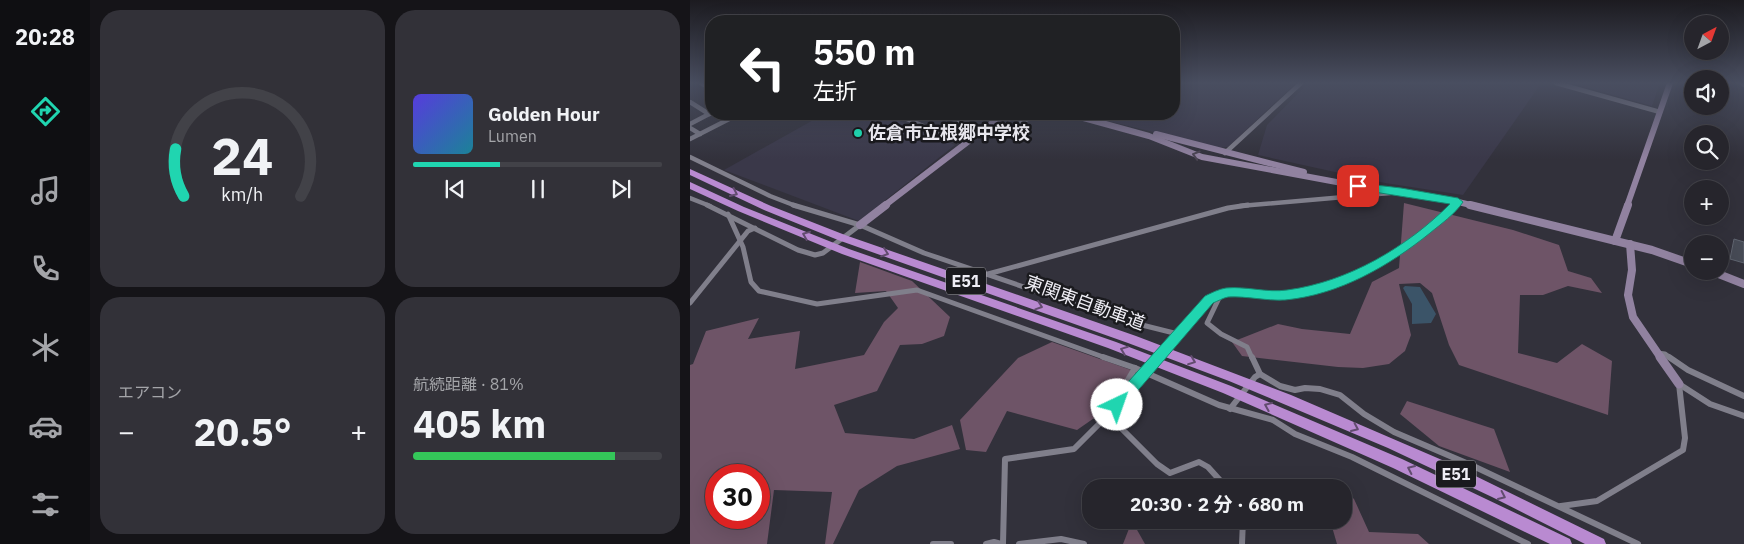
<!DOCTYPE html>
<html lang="ja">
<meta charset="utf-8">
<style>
:root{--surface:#26252c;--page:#323138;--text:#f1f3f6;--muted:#a4a5a9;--line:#424248;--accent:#20d5b0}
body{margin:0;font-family:"IBM Plex Sans","Noto Sans JP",sans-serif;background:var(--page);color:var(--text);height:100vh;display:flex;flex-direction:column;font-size:19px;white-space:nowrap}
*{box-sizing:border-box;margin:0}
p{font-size:16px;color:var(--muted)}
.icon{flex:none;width:28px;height:28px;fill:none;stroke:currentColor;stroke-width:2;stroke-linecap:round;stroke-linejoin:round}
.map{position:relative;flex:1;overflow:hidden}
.details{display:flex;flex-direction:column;gap:10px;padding:10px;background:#151418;width:600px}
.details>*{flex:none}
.top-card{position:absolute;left:15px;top:15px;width:475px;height:105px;border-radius:20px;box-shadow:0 5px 20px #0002,0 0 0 1px var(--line);background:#202124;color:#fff;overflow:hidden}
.needle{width:32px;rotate:41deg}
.buttons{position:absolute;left:994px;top:15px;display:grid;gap:10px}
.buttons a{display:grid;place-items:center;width:45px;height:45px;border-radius:50%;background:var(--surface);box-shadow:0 5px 20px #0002,0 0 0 1px var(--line);font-size:25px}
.speed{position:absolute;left:15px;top:464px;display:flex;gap:10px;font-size:25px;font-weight:700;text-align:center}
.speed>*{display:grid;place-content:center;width:65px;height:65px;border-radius:50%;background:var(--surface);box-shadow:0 5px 20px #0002,0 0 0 1px var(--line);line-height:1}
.speed .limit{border:8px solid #d22;background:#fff;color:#111}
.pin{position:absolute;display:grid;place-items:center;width:42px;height:42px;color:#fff;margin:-21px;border-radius:10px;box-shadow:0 2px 8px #0006}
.me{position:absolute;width:55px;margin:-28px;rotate:42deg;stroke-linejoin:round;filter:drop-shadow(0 0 4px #0008)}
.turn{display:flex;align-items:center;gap:18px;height:105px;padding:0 25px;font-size:22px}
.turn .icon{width:65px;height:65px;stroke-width:2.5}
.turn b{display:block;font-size:35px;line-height:42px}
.big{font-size:38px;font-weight:700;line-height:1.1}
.details .card{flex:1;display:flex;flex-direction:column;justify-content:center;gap:8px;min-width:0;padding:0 18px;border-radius:20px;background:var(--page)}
.details .dial{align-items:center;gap:0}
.dial svg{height:130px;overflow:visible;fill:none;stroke:var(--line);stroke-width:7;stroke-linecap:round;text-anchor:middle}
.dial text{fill:var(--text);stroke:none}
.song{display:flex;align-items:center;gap:15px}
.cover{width:60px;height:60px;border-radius:8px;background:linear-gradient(135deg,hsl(250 70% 55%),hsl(190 70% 35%))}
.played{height:5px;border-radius:2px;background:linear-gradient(90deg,var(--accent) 35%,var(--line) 35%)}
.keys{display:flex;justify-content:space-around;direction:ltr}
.heat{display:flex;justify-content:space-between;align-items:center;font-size:28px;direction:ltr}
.charge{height:8px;border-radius:4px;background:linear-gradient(90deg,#34c759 81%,var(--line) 0)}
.details .tiles{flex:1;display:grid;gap:10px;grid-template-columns:repeat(2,1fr)}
.trip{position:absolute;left:392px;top:479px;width:270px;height:50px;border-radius:20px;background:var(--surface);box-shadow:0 5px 20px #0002,0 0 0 1px var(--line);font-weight:700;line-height:50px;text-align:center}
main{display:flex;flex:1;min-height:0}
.menu{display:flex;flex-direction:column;width:90px;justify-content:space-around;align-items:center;background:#0f0f12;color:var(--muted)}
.menu .icon{width:35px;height:35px}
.menu .current{color:var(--accent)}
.menu b{font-size:22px;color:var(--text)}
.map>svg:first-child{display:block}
</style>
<main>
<nav class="menu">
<b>20:28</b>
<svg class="icon current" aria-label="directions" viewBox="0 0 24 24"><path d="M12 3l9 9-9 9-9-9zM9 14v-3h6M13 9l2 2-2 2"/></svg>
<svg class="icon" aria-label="music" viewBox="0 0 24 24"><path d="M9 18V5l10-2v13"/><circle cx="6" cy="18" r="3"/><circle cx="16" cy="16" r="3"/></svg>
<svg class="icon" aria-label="phone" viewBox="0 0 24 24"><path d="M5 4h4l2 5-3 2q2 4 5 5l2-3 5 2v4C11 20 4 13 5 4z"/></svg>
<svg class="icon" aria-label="climate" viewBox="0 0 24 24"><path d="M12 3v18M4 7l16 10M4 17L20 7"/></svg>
<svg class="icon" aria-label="car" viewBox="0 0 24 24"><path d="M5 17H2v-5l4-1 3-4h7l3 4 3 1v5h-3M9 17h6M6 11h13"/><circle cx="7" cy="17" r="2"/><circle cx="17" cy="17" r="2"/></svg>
<svg class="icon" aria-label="filters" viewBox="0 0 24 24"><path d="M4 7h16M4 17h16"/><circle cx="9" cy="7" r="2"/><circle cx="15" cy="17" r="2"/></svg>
</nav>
<section class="details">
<div class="tiles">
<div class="card dial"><svg viewBox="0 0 100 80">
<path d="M14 69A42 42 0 1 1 86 69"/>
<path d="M14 69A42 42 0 0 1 9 40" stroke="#20d5b0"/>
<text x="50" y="56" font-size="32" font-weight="700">24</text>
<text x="50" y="72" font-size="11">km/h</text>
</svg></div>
<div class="card">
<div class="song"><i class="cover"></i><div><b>Golden Hour</b><p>Lumen</p></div></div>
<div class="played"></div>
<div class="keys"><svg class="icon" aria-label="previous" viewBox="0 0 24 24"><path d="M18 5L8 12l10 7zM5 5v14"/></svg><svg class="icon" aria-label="pause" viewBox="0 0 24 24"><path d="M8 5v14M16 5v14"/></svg><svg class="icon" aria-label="next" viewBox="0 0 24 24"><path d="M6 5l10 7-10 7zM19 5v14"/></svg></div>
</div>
<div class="card"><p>エアコン</p>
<div class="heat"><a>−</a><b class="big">20.5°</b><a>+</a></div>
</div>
<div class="card"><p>航続距離 · 81%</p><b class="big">405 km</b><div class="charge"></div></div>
</div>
</section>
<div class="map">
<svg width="1054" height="544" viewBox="0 0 1054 544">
<rect width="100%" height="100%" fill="#32313b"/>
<!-- built -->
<g fill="#3a3849">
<polygon points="484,83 606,83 538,147 529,148 389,114 484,114"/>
<polygon points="618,83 844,83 850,85 773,195 695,183 568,155 577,125"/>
<polygon points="880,83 970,83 962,106"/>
<polygon points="134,114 193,114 265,145 169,221 34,170"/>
</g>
<!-- forest -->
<g fill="#6e5467" fill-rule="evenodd">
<polygon points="714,203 823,230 869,245 878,271 901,278 912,293 878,286 853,295 830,295 828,353 867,363 892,344 922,361 918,415 769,365 759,345 742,293 730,283 709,284 721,335 715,351 699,364 673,368 648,367 552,356 542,342 588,324 612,329 660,334 682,282 709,268"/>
<path d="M170,262L222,281L260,317L254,336L232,344L210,345L187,391L144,405L155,433L224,439L262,425L270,449L207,466L169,490L143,544H135L142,492L84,490L77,544H0V365L3,364L16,331L69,318L58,339L110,331L105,369L174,355L194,322L208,308L196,291L165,293ZM26,475H69V518H26Z"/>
<polygon points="362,342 441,370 420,407 387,430 317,411 296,452 276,450 270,420 328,358"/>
<polygon points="717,401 804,429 820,472 749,446 710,414"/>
<polygon points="654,490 664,499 679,532 728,534 739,544 647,544 640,520 654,520"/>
<polygon points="442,521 455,544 433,544"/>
</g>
<!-- water -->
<polygon fill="#3b5468" points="715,286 730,287 746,314 741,323 722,324 722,304 713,288"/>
<!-- building -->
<polygon fill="#474b56" stroke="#606570" points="1044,239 1054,242 1054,263 1040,259"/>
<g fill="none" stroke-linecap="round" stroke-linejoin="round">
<!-- street-far2 -->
<g stroke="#807f8b" stroke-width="4.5">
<polyline points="11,83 21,89"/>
<polyline points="866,83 970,112"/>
<polyline points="1052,83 1054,85"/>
<polyline points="0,102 19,114"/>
<polyline points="205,114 257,136 286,114"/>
<polyline points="248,114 274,123"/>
<polyline points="0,124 21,113"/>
<polyline points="0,128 10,134"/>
<polyline points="293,130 309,137 345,114"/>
<polyline points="0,139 49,114"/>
<polyline points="535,153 611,83"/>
<polyline points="0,157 80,196 106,206"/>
<polyline points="0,198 20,206"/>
<polyline points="550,206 700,193"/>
<polyline points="764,206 768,202"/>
</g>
<!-- street-far1 -->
<g stroke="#807f8b" stroke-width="5">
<polyline points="17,205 108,250 125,255 133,253 170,225"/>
<polyline points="103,205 170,225 234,253 428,319 488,334"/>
<polyline points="38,214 53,247 61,282 69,291 127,304 227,290 416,358"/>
<polyline points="298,274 538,208 558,205"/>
<polyline points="531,294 517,323 531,334 557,347 562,358"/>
<polyline points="0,303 58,231 65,228"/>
<polyline points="967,353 975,354 980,358"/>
<path d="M468,358C477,347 512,303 521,298C544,288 572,297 596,295C659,289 721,249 765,205"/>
</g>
<!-- street -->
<g stroke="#807f8b" stroke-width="6">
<polyline points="413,357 445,368 529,405 583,420 605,434 662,457 838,544"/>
<polyline points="469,357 418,415 467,464 480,473 509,462 518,467 537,488"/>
<polyline points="562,357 570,374 590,386 605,390 615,388 630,389 650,395 674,414 704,432 781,465 948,544"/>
<polyline points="979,357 998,370 1054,396"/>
<polyline points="989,384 1020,404 1054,416"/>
<polyline points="427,404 429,395 445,368"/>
<polyline points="540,409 565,377 570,374"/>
<polyline points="871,506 907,501 993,450 995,438 989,384"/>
<polyline points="243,544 261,544"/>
<polyline points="296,544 304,542 311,544"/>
<polyline points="313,544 315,459 384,449 418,415"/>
<polyline points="329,544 371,539 394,544"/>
<polyline points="552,544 553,520"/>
</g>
<!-- secondary-far2 -->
<g stroke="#9182a0" stroke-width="6">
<polyline points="379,114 459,136 512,157 668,186 760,200 785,206"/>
<polyline points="466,134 614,172"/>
<polyline points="194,206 314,114"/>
<polyline points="937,206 980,83"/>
</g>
<!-- secondary-far1 -->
<g stroke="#9182a0" stroke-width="8">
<polyline points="780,205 962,250 1002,264"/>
<polyline points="170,225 196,205"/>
<polyline points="925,241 938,205"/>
<polyline points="940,244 942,270 938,295 943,317 971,358"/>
<polyline points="1021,271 1054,284"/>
</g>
<!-- secondary -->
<polyline stroke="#9182a0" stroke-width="9" points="970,357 989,384"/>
<!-- highway -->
<g fill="#b98ad1" fill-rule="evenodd">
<polygon points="0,169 81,206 155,235 446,336 601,395 759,463 914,539 916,544 895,544 802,497 698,448 539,381 438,343 148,240 74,210 0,175"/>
<polygon points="0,182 54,207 159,249 426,342 541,386 712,459 880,539 882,544 860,544 703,468 533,393 418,348 152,254 48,211 0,189"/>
</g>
</g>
<!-- one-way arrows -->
<defs><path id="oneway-chevron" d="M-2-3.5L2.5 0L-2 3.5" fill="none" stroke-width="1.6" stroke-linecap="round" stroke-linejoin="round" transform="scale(1.25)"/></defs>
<use stroke="#4a4452" href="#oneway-chevron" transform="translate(506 155) rotate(-164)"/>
<g stroke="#624c6f">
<use href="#oneway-chevron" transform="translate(44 193) rotate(25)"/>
<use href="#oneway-chevron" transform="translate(116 235) rotate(-158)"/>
<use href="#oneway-chevron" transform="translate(195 253) rotate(19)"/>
<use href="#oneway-chevron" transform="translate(349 306) rotate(19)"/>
<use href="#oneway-chevron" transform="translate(434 350) rotate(-159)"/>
<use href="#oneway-chevron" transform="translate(502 361) rotate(21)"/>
<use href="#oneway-chevron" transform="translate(578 406) rotate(-157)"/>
<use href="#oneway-chevron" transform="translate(665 428) rotate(24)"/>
<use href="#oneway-chevron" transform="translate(721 469) rotate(-155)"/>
<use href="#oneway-chevron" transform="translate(812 496) rotate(25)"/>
</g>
<!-- sky -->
<linearGradient id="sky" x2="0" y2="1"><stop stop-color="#1c1b20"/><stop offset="0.52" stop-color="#494e60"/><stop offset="1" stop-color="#494e60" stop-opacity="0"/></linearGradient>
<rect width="1054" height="159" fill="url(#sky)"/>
<!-- route -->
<path fill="#20d5b0" stroke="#158a72" d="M668,183L711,188L768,198L773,202C765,214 751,224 740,233C699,266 649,295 595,300C576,301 557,296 538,297C533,298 528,301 523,303L432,409L427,411L422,409L420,405L422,400L515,296C521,293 529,289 536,288C557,286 577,293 597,290C658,282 717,247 760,204L665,189L663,186Z"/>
<!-- markers -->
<circle fill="#20d5b0" stroke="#1a1a1e" stroke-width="2" cx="168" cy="133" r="5"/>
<g text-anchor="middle" stroke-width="5" stroke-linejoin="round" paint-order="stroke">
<!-- shield labels -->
<g fill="#1a1a1e" stroke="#afaeb4" stroke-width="1">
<rect x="256" y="267.5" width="40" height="27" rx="4"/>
<rect x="746" y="460.5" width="40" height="27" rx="4"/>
</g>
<g font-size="16" font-weight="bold" fill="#efeef5">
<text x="276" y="287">E51</text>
<text x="766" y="480">E51</text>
</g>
<!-- poi labels -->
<g font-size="18" font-weight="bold" fill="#efeef5" stroke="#1a1a1e" text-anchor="start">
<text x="178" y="139">佐倉市立根郷中学校</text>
</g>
<!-- street labels -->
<g font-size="18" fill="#efeef5" stroke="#1a1a1e">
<text transform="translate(395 303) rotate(20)" y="6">東関東自動車道</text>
</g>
</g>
</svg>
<div class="buttons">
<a><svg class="needle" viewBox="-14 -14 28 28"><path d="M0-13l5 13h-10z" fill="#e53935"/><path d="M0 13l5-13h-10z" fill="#a4a5a9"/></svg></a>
<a><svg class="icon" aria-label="sound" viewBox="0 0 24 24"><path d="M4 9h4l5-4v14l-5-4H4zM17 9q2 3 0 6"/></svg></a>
<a><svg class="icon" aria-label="search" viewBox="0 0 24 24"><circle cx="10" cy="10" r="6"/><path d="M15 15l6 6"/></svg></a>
<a>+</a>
<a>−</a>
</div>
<div class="speed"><div class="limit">30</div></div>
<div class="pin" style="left:668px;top:186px;background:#d93025"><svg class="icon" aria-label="arrive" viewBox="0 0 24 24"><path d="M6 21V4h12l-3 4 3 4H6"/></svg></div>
<svg class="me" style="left:427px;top:405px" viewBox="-20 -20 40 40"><circle r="19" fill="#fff"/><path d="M0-13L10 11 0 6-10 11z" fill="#20d5b0"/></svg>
<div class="trip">20:30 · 2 分 · 680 m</div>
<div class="top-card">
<div class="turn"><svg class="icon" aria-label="left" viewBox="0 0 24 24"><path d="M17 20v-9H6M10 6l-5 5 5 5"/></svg><div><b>550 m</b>左折</div></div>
</div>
</div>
</main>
